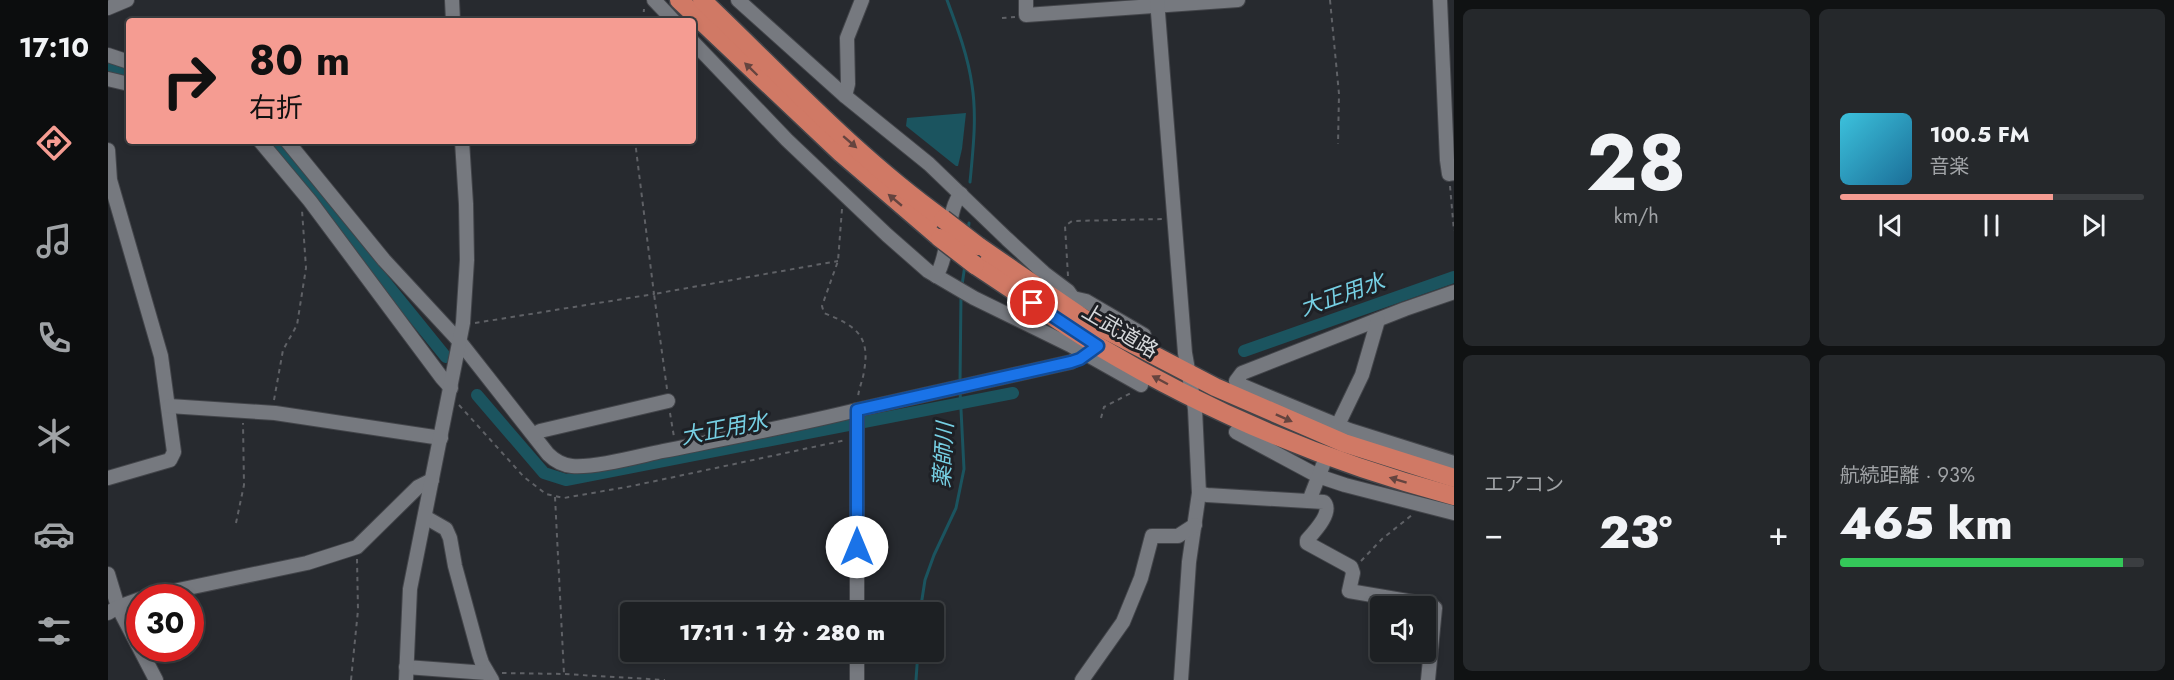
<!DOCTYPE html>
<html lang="ja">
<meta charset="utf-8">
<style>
:root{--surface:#1d2023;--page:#25282b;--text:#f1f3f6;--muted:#a0a3a6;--line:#3b3e41;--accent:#f59c92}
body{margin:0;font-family:Jost,"Noto Sans JP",sans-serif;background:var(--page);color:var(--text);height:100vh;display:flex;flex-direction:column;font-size:22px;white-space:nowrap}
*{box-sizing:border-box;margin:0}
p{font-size:20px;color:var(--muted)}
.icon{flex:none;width:33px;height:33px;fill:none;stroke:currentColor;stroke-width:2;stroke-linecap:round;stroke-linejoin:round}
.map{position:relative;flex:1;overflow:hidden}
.panel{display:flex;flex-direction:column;gap:9px;padding:9px;background:#101213;width:720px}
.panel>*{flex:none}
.top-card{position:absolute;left:18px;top:18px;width:570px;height:126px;border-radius:6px;box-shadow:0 3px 9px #0003,0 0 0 2px var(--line);background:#f59c92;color:#111;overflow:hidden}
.fabs{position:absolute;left:1262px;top:596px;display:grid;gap:12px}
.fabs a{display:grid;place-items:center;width:66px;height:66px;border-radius:6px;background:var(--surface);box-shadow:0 3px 9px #0003,0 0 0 2px var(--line);font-size:30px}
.speed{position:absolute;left:18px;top:584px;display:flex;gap:12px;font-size:30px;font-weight:700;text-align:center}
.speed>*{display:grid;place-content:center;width:78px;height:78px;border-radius:50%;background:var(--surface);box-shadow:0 3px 9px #0003,0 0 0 2px var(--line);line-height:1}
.speed .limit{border:9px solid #d22;background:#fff;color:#111}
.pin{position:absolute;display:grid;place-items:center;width:51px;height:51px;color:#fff;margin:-26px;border:3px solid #fff;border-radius:50%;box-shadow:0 2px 6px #0007}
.me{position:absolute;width:66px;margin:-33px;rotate:0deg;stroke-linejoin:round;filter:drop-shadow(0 0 4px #0008)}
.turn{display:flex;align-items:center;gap:21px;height:126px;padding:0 24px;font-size:27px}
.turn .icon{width:78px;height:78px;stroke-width:2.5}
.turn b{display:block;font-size:42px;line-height:51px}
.big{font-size:45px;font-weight:800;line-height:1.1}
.panel .tile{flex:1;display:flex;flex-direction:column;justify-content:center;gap:9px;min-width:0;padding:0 21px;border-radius:9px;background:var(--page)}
.panel .dial{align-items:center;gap:0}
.dial b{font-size:78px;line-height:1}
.song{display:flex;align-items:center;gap:18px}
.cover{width:72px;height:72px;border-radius:9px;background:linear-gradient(135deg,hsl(190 70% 55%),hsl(200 70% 35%))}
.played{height:6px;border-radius:3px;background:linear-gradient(90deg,var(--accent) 70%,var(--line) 70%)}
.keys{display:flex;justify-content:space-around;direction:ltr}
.heat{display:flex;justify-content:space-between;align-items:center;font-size:33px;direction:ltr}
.charge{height:9px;border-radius:4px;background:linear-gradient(90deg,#34c759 93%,var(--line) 0)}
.panel .tiles{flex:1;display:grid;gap:9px;grid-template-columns:repeat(2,1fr)}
.trip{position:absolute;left:512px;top:602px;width:324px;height:60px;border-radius:6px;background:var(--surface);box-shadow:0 3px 9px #0003,0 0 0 2px var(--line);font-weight:800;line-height:60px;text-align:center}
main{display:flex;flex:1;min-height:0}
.dock{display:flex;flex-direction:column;width:108px;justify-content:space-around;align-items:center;background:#0c0d0e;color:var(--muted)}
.dock .icon{width:42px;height:42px}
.dock .active{color:var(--accent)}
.dock b{font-size:27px;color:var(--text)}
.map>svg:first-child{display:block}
</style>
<main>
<nav class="dock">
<b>17:10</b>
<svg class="icon active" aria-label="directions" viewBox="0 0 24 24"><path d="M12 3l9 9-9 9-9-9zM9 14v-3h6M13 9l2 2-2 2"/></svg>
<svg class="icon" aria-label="music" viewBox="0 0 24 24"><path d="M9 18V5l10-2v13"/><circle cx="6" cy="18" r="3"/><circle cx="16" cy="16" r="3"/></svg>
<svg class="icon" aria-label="phone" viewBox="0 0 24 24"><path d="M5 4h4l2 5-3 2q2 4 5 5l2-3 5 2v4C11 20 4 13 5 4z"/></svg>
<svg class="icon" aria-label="climate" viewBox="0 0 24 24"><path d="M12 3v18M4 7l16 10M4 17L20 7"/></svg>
<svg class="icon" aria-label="car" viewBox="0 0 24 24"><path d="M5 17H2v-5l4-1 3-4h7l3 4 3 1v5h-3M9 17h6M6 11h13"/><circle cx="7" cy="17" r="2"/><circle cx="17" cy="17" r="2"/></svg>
<svg class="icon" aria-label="filters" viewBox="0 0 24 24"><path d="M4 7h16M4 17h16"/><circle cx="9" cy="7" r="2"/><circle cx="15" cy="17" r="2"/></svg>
</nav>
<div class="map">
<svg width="1346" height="680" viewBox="0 0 1346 680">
<rect width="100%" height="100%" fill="#272a2f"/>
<!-- water -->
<polygon fill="#1b545f" points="858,113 854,149 850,166 848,166 798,126 799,118"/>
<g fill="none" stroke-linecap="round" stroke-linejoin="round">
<!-- stream -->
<g stroke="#1b545f" stroke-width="3">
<path d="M839,0C849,27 860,56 864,85C869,117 865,150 862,182"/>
<polyline points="860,231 861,223"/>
<polyline points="854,285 857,265"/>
<polyline points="852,384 853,294"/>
<polyline points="812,612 817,580 826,555 848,508 856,469 852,390"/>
<polyline points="808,680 810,651"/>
</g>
<!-- canal -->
<g stroke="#1b545f" stroke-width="12">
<polyline points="0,67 21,72"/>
<polyline points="163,141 338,357"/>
<polyline points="1136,351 1346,277"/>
<polyline points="369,395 436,473 458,480 905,393"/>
</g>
<defs>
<g id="minor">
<polyline points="344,0 345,21"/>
<polyline points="546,0 566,21"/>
<polyline points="630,0 737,96 821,164 899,239 936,273 960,291 965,298 961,308"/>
<polyline points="918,0 918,15 1130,0"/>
<polyline points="1049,0 1077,353 1087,409 1091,493 1081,562 1073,680"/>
<polyline points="1332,0 1339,160 1341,174 1346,173"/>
<polyline points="0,8 19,0"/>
<polyline points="585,42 679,140 779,235 820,271 866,298 962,345 1033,385"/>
<polyline points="0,55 21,62"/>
<polyline points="0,79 21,84"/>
<polyline points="737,96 740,84 739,38 754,0"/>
<polyline points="152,141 202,201 334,378 343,388"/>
<path d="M179,141L276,260L352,342L440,454C447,461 454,465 464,466C487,468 531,456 555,451C620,438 684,426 749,410"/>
<polyline points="0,150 2,180 53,356 66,452 62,460 0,478"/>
<path d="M828,276C842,255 839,207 853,194"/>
<polyline points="1346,292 1297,309 1134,373 1128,381 1135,386 1241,430 1346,463"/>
<polyline points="965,298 978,301 1036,335"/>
<polyline points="61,406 167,413 333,438"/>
<polyline points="1227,431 1254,375 1270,320"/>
<polyline points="1128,432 1210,476 1237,485 1346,513"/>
<polyline points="426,435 432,431 560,401"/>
<path d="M1091,493L1099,495L1216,502C1225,512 1207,531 1199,540V543L1243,567L1245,573L1241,591L1323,605L1327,608L1320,680"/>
<polyline points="1201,501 1215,465"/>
<polyline points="317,517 338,529 342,538 347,566 371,654 374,663 384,680"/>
<polyline points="0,574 10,607 48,680"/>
<polyline points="37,597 199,563 249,547 310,487 324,480"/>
<polyline points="749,612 749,410 963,362 984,351"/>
<polyline points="0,613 10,607 32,599"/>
<polyline points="298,667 379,673"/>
<polyline points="298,680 302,589 355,323 359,260 358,204 354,141"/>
<polyline points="749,680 749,651"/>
<polyline points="974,680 1015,622 1033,578 1044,536 1070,536 1087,525"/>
</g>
<g id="highway">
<polyline points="571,0 733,153 832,238"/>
<path d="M594,0C672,74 747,156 835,219"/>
<polyline points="870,246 975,318 1107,387 1236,443 1346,478"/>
<path d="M867,265C908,292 948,320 990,346C1100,412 1222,463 1346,496"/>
</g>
</defs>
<!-- minor casing -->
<use href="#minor" stroke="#43454a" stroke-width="16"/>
<!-- highway casing -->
<use href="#highway" stroke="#43454a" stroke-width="21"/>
<!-- path -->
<g stroke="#5f6166" stroke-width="2" stroke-dasharray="4.5 4.5" stroke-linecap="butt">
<polyline points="1222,0 1231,94 1230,144"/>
<polyline points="894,18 907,17"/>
<polyline points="535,21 536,9"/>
<polyline points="1342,186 1346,231"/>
<path d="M734,209L730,261L714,306L716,313C746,325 763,335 756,371C755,381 750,389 750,399"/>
<polyline points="960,276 957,226 964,221 1055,219"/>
<polyline points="367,323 546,294 527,141"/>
<polyline points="559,389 546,294 730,261"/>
<polyline points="166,400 175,350 189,325 198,268 194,210"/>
<polyline points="351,405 416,477 438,494 456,498 524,486 738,440"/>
<polyline points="562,413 566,437"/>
<polyline points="993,418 996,407 1023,393"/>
<polyline points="447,497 456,674"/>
<polyline points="128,523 136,485 135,423"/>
<polyline points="1253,561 1274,539 1304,515"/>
<polyline points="394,673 456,674 557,680"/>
<polyline points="243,680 250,610 249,559"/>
</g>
<!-- minor -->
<use href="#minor" stroke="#76797f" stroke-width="14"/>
<!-- highway -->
<use href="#highway" stroke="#d07965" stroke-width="18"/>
<defs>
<g id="highway-bridge">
<polyline points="835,219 870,246"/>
<polyline points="832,238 867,265"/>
</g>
</defs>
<!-- highway-bridge casing -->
<use href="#highway-bridge" stroke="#43454a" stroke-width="21" stroke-linecap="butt"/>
<!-- highway-bridge -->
<use href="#highway-bridge" stroke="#d07965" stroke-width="18"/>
</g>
<!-- one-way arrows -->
<defs><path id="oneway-solid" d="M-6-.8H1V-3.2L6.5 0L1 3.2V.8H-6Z" transform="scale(1.5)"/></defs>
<g fill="#65443f">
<use href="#oneway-solid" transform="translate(643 69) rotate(-136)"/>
<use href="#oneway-solid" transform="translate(742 142) rotate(41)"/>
<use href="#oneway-solid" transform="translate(787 200) rotate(-140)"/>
<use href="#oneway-solid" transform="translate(1052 380) rotate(-152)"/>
<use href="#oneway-solid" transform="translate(1176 418) rotate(24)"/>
<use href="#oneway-solid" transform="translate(1290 480) rotate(-163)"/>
</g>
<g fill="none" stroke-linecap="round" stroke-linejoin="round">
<defs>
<polyline id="route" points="749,547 749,410 963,362 972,359 990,346 925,303"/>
</defs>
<!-- route casing -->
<use href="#route" stroke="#114b97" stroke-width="15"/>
<!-- route -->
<use href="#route" stroke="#1a73e8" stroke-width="10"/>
</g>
<g text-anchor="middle" stroke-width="6" stroke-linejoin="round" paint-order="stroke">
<!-- street labels -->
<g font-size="21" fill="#d5d7da" stroke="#1e2025">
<text transform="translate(1012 331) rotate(31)" y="7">上武道路</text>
</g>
<!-- water labels -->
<g font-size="22" font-style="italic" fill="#76cfe3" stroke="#1e2025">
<text transform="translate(1234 294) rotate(-19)" y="8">大正用水</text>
<text transform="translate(616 428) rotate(-11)" y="8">大正用水</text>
<text transform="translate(835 455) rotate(-87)" y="8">薬師川</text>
</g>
</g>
</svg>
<div class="fabs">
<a><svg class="icon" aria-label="sound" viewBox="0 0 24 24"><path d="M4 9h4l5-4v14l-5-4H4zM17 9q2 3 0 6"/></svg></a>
</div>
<div class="speed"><div class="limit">30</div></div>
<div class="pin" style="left:925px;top:303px;background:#d93025"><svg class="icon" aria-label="arrive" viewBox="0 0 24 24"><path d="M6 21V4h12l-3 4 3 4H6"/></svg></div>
<svg class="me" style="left:749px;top:547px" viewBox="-20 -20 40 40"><circle r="19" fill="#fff"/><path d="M0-13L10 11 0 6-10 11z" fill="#1a73e8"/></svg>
<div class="trip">17:11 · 1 分 · 280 m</div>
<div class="top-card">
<div class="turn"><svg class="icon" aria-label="right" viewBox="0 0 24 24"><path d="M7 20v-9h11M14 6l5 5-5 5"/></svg><div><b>80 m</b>右折</div></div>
</div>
</div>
<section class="panel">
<div class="tiles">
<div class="tile dial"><b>28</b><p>km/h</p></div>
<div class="tile">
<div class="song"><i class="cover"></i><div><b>100.5 FM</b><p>音楽</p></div></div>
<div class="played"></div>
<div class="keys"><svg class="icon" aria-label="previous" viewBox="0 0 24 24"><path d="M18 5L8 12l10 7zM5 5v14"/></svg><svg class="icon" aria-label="pause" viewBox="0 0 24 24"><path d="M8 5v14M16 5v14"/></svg><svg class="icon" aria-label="next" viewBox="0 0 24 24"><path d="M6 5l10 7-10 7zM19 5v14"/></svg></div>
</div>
<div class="tile"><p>エアコン</p>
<div class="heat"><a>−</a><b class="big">23°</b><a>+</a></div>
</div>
<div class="tile"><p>航続距離 · 93%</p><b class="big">465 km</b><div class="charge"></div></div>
</div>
</section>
</main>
